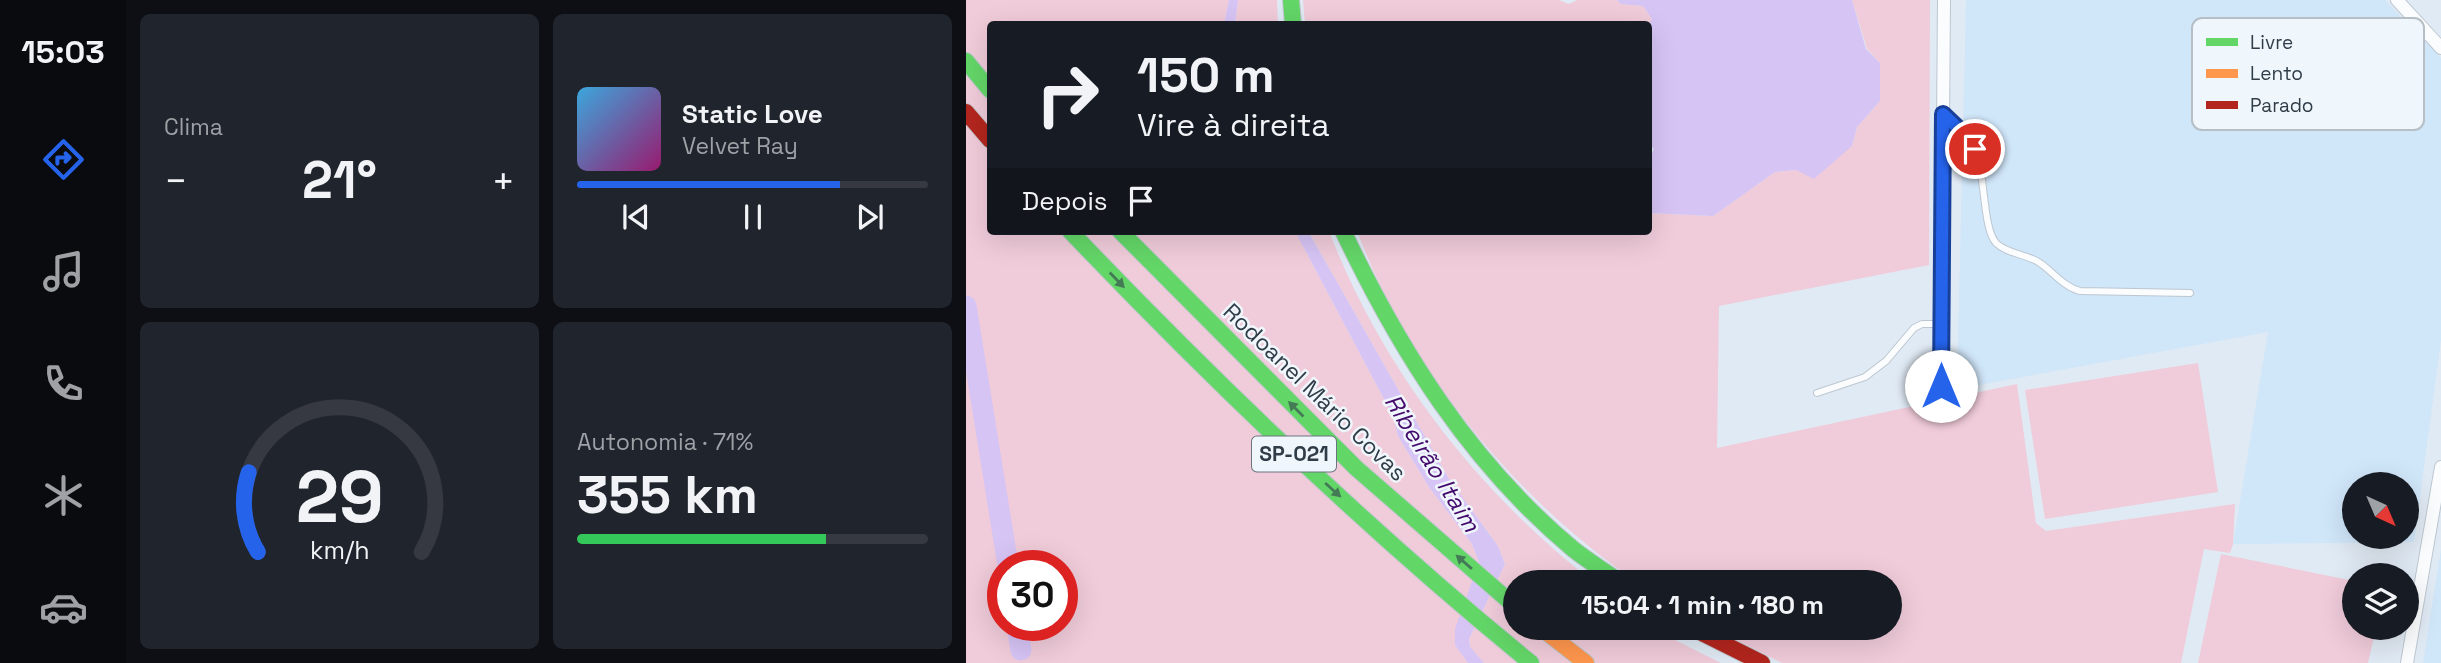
<!DOCTYPE html>
<html lang="pt">
<meta charset="utf-8">
<style>
:root{--surface:#171b24;--page:#20242c;--text:#f1f3f6;--muted:#9ea1a6;--line:#363941;--accent:#2563eb}
body{margin:0;font-family:"Space Grotesk",sans-serif;background:var(--page);color:var(--text);height:100vh;display:flex;flex-direction:column;font-size:26px;white-space:nowrap}
*{box-sizing:border-box;margin:0}
p{font-size:23px;color:var(--muted)}
.icon{flex:none;width:38px;height:38px;fill:none;stroke:currentColor;stroke-width:2;stroke-linecap:round;stroke-linejoin:round}
.map{position:relative;flex:1;overflow:hidden}
.details{display:flex;flex-direction:column;gap:14px;padding:14px;background:#0d0f14;width:840px}
.details>*{flex:none}
.top-card{position:absolute;left:21px;top:21px;width:665px;height:214px;border-radius:7px;box-shadow:0 7px 28px #0002;background:#171b24;color:var(--text);overflow:hidden}
.needle{width:46px;rotate:136deg}
.controls{position:absolute;left:1376px;top:472px;display:grid;gap:14px}
.controls a{display:grid;place-items:center;width:77px;height:77px;border-radius:50%;background:var(--surface);box-shadow:0 7px 28px #0002;font-size:35px}
.speed{position:absolute;left:21px;top:550px;display:flex;gap:14px;font-size:35px;font-weight:700;text-align:center}
.speed>*{display:grid;place-content:center;width:91px;height:91px;border-radius:50%;background:var(--surface);box-shadow:0 7px 28px #0002;line-height:1}
.speed .limit{border:10px solid #d22;background:#fff;color:#111}
.pin{position:absolute;display:grid;place-items:center;width:60px;height:60px;color:#fff;margin:-30px;border:4px solid #fff;border-radius:50%;box-shadow:0 2px 7px #0007}
.me{position:absolute;width:77px;margin:-38px;rotate:0deg;stroke-linejoin:round;filter:drop-shadow(0 0 5px #0008)}
.turn{display:flex;align-items:center;gap:24px;height:147px;padding:0 35px;font-size:32px}
.turn .icon{width:91px;height:91px;stroke-width:2.5}
.turn b{display:block;font-size:49px;line-height:60px}
.then{display:flex;align-items:center;height:66px;padding:0 35px;background:#0003;gap:14px;font-size:26px}
.big{font-size:52px;font-weight:600;line-height:1.1}
.details .widget{flex:1;display:flex;flex-direction:column;justify-content:center;gap:10px;min-width:0;padding:0 24px;border-radius:10px;background:var(--page)}
.details .dial{align-items:center;gap:0}
.dial svg{height:182px;overflow:visible;fill:none;stroke:var(--line);stroke-width:7;stroke-linecap:round;text-anchor:middle}
.dial text{fill:var(--text);stroke:none}
.song{display:flex;align-items:center;gap:21px}
.cover{width:84px;height:84px;border-radius:10px;background:linear-gradient(135deg,hsl(200 70% 55%),hsl(320 70% 35%))}
.played{height:7px;border-radius:4px;background:linear-gradient(90deg,var(--accent) 75%,var(--line) 75%)}
.keys{display:flex;justify-content:space-around;direction:ltr}
.heat{display:flex;justify-content:space-between;align-items:center;font-size:38px;direction:ltr}
.charge{height:10px;border-radius:5px;background:linear-gradient(90deg,#34c759 71%,var(--line) 0)}
.details .tiles{flex:1;display:grid;gap:14px;grid-template-columns:repeat(2,1fr)}
.trip{position:absolute;left:537px;top:570px;width:399px;height:70px;border-radius:35px;background:var(--surface);box-shadow:0 7px 28px #0002;font-weight:600;line-height:70px;text-align:center}
main{display:flex;flex:1;min-height:0}
.tab-bar{display:flex;flex-direction:column;width:126px;justify-content:space-around;align-items:center;background:#090b0e;color:var(--muted)}
.tab-bar .icon{width:49px;height:49px}
.tab-bar .on{color:var(--accent)}
.tab-bar b{font-size:32px;color:var(--text)}
.map>svg:first-child{display:block}
</style>
<main>
<nav class="tab-bar">
<b>15:03</b>
<svg class="icon on" aria-label="directions" viewBox="0 0 24 24"><path d="M12 3l9 9-9 9-9-9zM9 14v-3h6M13 9l2 2-2 2"/></svg>
<svg class="icon" aria-label="music" viewBox="0 0 24 24"><path d="M9 18V5l10-2v13"/><circle cx="6" cy="18" r="3"/><circle cx="16" cy="16" r="3"/></svg>
<svg class="icon" aria-label="phone" viewBox="0 0 24 24"><path d="M5 4h4l2 5-3 2q2 4 5 5l2-3 5 2v4C11 20 4 13 5 4z"/></svg>
<svg class="icon" aria-label="climate" viewBox="0 0 24 24"><path d="M12 3v18M4 7l16 10M4 17L20 7"/></svg>
<svg class="icon" aria-label="car" viewBox="0 0 24 24"><path d="M5 17H2v-5l4-1 3-4h7l3 4 3 1v5h-3M9 17h6M6 11h13"/><circle cx="7" cy="17" r="2"/><circle cx="17" cy="17" r="2"/></svg>
</nav>
<section class="details">
<div class="tiles">
<div class="widget"><p>Clima</p>
<div class="heat"><a>−</a><b class="big">21°</b><a>+</a></div>
</div>
<div class="widget">
<div class="song"><i class="cover"></i><div><b>Static Love</b><p>Velvet Ray</p></div></div>
<div class="played"></div>
<div class="keys"><svg class="icon" aria-label="previous" viewBox="0 0 24 24"><path d="M18 5L8 12l10 7zM5 5v14"/></svg><svg class="icon" aria-label="pause" viewBox="0 0 24 24"><path d="M8 5v14M16 5v14"/></svg><svg class="icon" aria-label="next" viewBox="0 0 24 24"><path d="M6 5l10 7-10 7zM19 5v14"/></svg></div>
</div>
<div class="widget dial"><svg viewBox="0 0 100 80">
<path d="M14 69A42 42 0 1 1 86 69"/>
<path d="M14 69A42 42 0 0 1 10 34" stroke="#2563eb"/>
<text x="50" y="56" font-size="32" font-weight="700">29</text>
<text x="50" y="72" font-size="11">km/h</text>
</svg></div>
<div class="widget"><p>Autonomia · 71%</p><b class="big">355 km</b><div class="charge"></div></div>
</div>
</section>
<div class="map">
<svg width="1475" height="663" viewBox="0 0 1475 663">
<rect width="100%" height="100%" fill="#e0eaf4"/>
<!-- built -->
<g fill="#d0e6f9" fill-rule="evenodd">
<path d="M1000,0H1419L1475,58V340L1448,542L1267,544L1302,332L991,389ZM1388,485H1440V537H1388Z"/>
<polygon points="1475,549 1475,663 1457,663"/>
</g>
<!-- green -->
<g fill="#f0cbd9" fill-rule="evenodd">
<path d="M0,0H263L258,24H24V231H329L427,416L432,436L463,487L506,544L513,562L489,645L502,663H0ZM37,565H96V625H37Z"/>
<polygon points="272,0 311,0 312,24 269,24"/>
<polygon points="337,0 593,0 603,4 611,0 651,0 655,4 677,6 686,19 683,26 339,24"/>
<path d="M886,0H964L963,265L753,306L751,448L1051,384L1070,523L1080,531L1269,504L1267,544L1264,553L1238,549L1215,663H816L746,628H924V583H672C548,498 444,371 391,231H682L683,213L747,216L809,172L830,170L886,146L891,127L914,101V63L901,49Z"/>
<path d="M342,231H363C416,369 512,493 629,583H550V628H692L709,640L755,663H518L504,647L503,639L539,564L532,546L483,479Z"/>
<polygon points="1232,363 1252,492 1079,519 1059,390"/>
<polygon points="1255,554 1388,581 1388,628 1410,628 1402,663 1232,663"/>
</g>
<!-- water -->
<g fill="#d6c4f5">
<polygon points="263,0 272,0 269,24 258,24"/>
<polygon points="651,0 886,0 900,49 914,63 914,101 891,127 886,146 848,179 830,170 809,172 747,216 683,213 683,160 688,149 682,142 682,26 686,19 677,6 655,4"/>
<polygon points="329,231 342,231 483,479 532,546 539,564 503,639 504,647 518,663 502,663 489,645 489,629 513,562 506,544 463,487 432,436 427,416"/>
</g>
<g fill="none" stroke-linecap="round" stroke-linejoin="round">
<!-- river -->
<g stroke="#d6c4f5" stroke-width="21">
<polyline points="0,306 42,565"/>
<polyline points="51,625 55,650"/>
</g>
<defs>
<g id="lane">
<path d="M979,116C989,125 1002,135 1008,148C1020,172 1016,227 1030,243C1041,254 1061,254 1074,263C1087,272 1098,287 1114,291L1224,293"/>
<polyline points="851,393 899,377 920,361 948,328 956,324 975,324"/>
</g>
<g id="street">
<polyline points="1431,0 1475,48"/>
<polyline points="975,386 978,0"/>
<polyline points="1441,663 1475,467"/>
</g>
<g id="fast">
<polyline points="325,0 327,24"/>
<polyline points="0,61 24,90"/>
<path d="M104,231C249,383 402,530 565,663"/>
<polyline points="154,231 390,468 550,607"/>
<path d="M377,231C434,351 504,463 607,549C622,561 639,571 655,583"/>
</g>
<polyline id="slow" points="575,628 620,663"/>
<g id="jam">
<polyline points="0,112 24,140"/>
<polyline points="726,628 796,663"/>
</g>
</defs>
<!-- lane casing -->
<use href="#lane" stroke="#bdc7d1" stroke-width="8"/>
<!-- street casing -->
<use href="#street" stroke="#bdc7d1" stroke-width="14"/>
<!-- fast casing -->
<use href="#fast" stroke="#bfc6cc" stroke-width="18"/>
<!-- slow casing -->
<use href="#slow" stroke="#bfc6cc" stroke-width="18"/>
<!-- jam casing -->
<use href="#jam" stroke="#bfc6cc" stroke-width="18"/>
<!-- lane -->
<use href="#lane" stroke="#fafcfd" stroke-width="6"/>
<!-- street -->
<use href="#street" stroke="#fafcfd" stroke-width="12"/>
<!-- fast -->
<use href="#fast" stroke="#63d668" stroke-width="16"/>
<!-- slow -->
<use href="#slow" stroke="#ff974d" stroke-width="16"/>
<!-- jam -->
<use href="#jam" stroke="#b3261e" stroke-width="16"/>
</g>
<!-- one-way arrows -->
<defs><path id="oneway-solid" d="M-6-.8H1V-3.2L6.5 0L1 3.2V.8H-6Z" transform="scale(1.75)"/></defs>
<g fill="#447a55">
<use href="#oneway-solid" transform="translate(151 280) rotate(46)"/>
<use href="#oneway-solid" transform="translate(330 409) rotate(-135)"/>
<use href="#oneway-solid" transform="translate(367 490) rotate(42)"/>
<use href="#oneway-solid" transform="translate(498 562) rotate(-139)"/>
</g>
<g fill="none" stroke-linecap="round" stroke-linejoin="round">
<defs>
<polyline id="route" points="975,386 977,114 1002,138 1009,149"/>
</defs>
<!-- route casing -->
<use href="#route" stroke="#184099" stroke-width="18"/>
<!-- route -->
<use href="#route" stroke="#2563eb" stroke-width="12"/>
</g>
<g text-anchor="middle" stroke-width="5" stroke-linejoin="round" paint-order="stroke">
<!-- shield labels -->
<rect fill="#f0f7fc" stroke="#6a757e" stroke-width="2" x="286" y="436.5" width="84" height="35" rx="5"/>
<g font-size="21" font-weight="bold" fill="#303d48">
<text x="328" y="461">SP-021</text>
</g>
<!-- street labels -->
<g font-size="23" fill="#303d48" stroke="#f0f7fc">
<text transform="translate(349 392) rotate(44)" y="8">Rodoanel Mário Covas</text>
</g>
<!-- water labels -->
<g font-size="24" font-style="italic" fill="#430a6c" stroke="#f0f7fc">
<text transform="translate(466 463) rotate(58)" y="8">Ribeirão Itaim</text>
</g>
</g>
<!-- legend -->
<rect x="1226" y="18" width="232" height="112" rx="10" fill="#f0f7fc" stroke="#b6bfc6" stroke-width="2"/>
<rect x="1240" y="38" width="32" height="8" fill="#63d668"/>
<rect x="1240" y="69" width="32" height="9" fill="#ff974d"/>
<rect x="1240" y="101" width="32" height="8" fill="#b3261e"/>
<g font-size="19" fill="#303d48">
<text x="1284" y="49">Livre</text>
<text x="1284" y="80">Lento</text>
<text x="1284" y="112">Parado</text>
</g>
</svg>
<div class="controls">
<a><svg class="needle" viewBox="-14 -14 28 28"><path d="M0-13l5 13h-10z" fill="#e53935"/><path d="M0 13l5-13h-10z" fill="#9ea1a6"/></svg></a>
<a><svg class="icon" aria-label="layers" viewBox="0 0 24 24"><path d="M12 4l9 5-9 5-9-5zM3 14l9 5 9-5"/></svg></a>
</div>
<div class="speed"><div class="limit">30</div></div>
<div class="pin" style="left:1009px;top:149px;background:#d93025"><svg class="icon" aria-label="arrive" viewBox="0 0 24 24"><path d="M6 21V4h12l-3 4 3 4H6"/></svg></div>
<svg class="me" style="left:975px;top:386px" viewBox="-20 -20 40 40"><circle r="19" fill="#fff"/><path d="M0-13L10 11 0 6-10 11z" fill="#2563eb"/></svg>
<div class="trip">15:04 · 1 min · 180 m</div>
<div class="top-card">
<div class="turn"><svg class="icon" aria-label="right" viewBox="0 0 24 24"><path d="M7 20v-9h11M14 6l5 5-5 5"/></svg><div><b>150 m</b>Vire à direita</div></div>
<div class="then">Depois<svg class="icon" aria-label="arrive" viewBox="0 0 24 24"><path d="M6 21V4h12l-3 4 3 4H6"/></svg></div>
</div>
</div>
</main>
